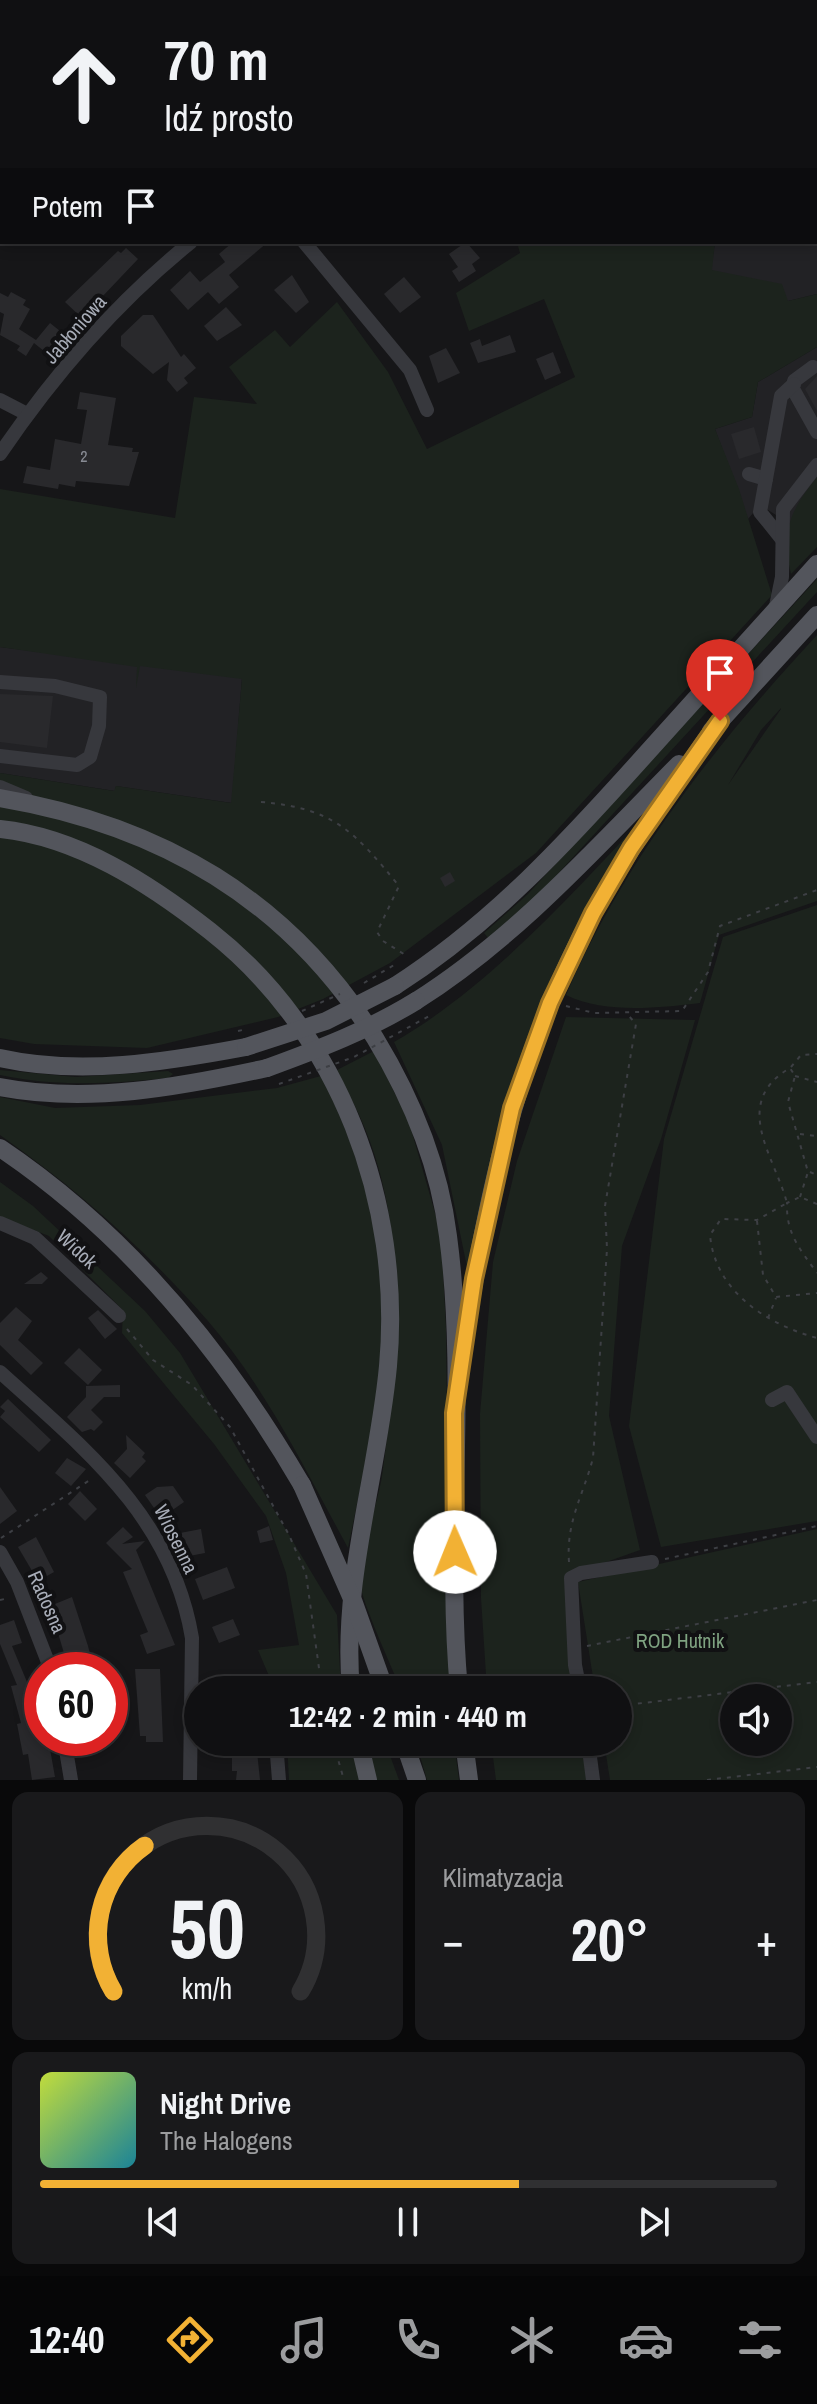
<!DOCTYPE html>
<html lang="pl">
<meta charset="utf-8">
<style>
:root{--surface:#101012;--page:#19191b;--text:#f1f3f6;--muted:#9c9d9f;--line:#303032;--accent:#f2b134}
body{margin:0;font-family:"Archivo Narrow",sans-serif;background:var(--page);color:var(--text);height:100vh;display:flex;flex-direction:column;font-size:30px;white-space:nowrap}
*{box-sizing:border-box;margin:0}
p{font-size:26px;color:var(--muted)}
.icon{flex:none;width:44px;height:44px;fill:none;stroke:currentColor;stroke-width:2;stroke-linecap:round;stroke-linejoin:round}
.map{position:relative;height:1780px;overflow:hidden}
.drawer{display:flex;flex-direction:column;gap:12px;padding:12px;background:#09090a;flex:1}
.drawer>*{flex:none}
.hud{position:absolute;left:0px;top:0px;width:818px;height:244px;box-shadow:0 4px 12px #0003,0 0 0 2px var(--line);background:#101012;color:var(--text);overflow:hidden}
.buttons{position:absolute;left:720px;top:1684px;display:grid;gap:16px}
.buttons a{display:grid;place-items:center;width:72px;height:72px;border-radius:50%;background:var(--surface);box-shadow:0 4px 12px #0003,0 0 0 2px var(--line);font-size:40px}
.speed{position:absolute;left:24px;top:1652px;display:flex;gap:16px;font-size:40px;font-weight:700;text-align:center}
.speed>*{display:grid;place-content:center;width:104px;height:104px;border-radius:50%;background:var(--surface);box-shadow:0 4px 12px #0003,0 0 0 2px var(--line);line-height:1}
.speed .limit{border:12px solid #d22;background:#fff;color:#111}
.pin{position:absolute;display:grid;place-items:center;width:68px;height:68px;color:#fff;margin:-82px -34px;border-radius:50% 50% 50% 0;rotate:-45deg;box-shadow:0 0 8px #0007}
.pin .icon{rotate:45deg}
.me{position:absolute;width:88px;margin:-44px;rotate:359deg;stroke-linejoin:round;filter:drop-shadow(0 0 6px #0008)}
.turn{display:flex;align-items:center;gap:28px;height:168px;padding:0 32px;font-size:36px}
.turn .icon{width:104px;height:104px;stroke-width:2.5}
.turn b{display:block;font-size:56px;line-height:68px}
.then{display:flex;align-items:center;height:76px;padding:0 32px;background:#0003;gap:16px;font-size:30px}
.big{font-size:60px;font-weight:700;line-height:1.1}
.drawer .card{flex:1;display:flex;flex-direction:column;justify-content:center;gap:12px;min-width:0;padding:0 28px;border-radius:16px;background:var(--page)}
.drawer .dial{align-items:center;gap:0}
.dial svg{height:208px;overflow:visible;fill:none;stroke:var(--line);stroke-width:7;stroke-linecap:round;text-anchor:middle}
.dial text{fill:var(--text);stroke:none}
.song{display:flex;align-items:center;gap:24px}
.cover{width:96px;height:96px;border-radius:12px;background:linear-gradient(135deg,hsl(70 70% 55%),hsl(190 70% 35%))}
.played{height:8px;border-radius:4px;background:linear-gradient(90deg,var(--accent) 65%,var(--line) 65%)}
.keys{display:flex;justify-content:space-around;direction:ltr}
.heat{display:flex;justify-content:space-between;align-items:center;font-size:44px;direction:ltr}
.drawer .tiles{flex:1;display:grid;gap:12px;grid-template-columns:1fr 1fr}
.card:last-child{grid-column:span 2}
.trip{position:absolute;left:184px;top:1676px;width:448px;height:80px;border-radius:40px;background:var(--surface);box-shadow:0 4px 12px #0003,0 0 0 2px var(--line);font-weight:700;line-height:80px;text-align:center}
.menu{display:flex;height:128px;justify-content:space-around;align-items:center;background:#060607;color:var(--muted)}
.menu .icon{width:56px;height:56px}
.menu .selected{color:var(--accent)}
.menu b{font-size:36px;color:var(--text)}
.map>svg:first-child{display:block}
</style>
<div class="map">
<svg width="817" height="1780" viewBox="0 0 817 1780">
<rect width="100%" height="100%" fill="#161618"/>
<!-- built -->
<g fill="#222225">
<polygon points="437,0 817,0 817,110 816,2"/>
<polygon points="817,139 817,294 788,301 711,270 715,242 816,242"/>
<polygon points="817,347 817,525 808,535 760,505 748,519 715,429 752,417 758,382"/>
<polygon points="0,647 242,678 232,803 116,786 115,791 0,773"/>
</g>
<!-- green -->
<g fill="#1c231d" fill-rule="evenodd">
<polygon points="517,242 715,242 712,270 782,284 788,301 817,294 817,347 758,382 752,417 715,429 739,489 772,595 536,853 390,963 323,999 278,1017 147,1048 34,1044 0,1038 0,773 114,791 116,786 231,803 242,679 140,666 136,688 137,667 0,647 0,489 175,518 194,397 257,404 229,367 275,330 290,347 337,302 388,372 427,449 575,377 544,299 469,331 456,293 520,253"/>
<path d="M817,477V547L791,574C780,531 791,510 817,477Z"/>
<polygon points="817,579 817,592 519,916 489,939 484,933 528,894"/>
<path d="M817,635V901L719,935L700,1003C657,1008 605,1014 566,995C625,859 717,743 817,635ZM781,708V709L728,785L761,730Z"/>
<path d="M653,808L581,924L467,1267L442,1145L394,1042C492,986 576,889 653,808Z"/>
<polygon points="817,905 817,1521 661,1547 629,1426 664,1139 723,937"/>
<polygon points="566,1017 695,1020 661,1139 622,1246 609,1416 640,1550 567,1576 578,1690 487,1690 481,1598 480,1414 493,1262 517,1161"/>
<path d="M374,1051L409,1122L441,1234L446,1328L450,1690H401C392,1667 362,1603 360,1583C358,1561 378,1502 382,1476C401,1340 413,1191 335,1071Z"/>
<path d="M0,1070L76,1077L168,1071L173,1074L168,1078C111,1084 56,1087 0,1075Z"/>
<path d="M321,1076C360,1151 384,1239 382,1324C380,1399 363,1475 348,1548C306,1471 266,1388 208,1321C146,1250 77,1189 0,1135V1097L55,1108L140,1105L277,1088Z"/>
<polygon points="0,1182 33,1206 145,1311 180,1353 337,1615 341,1690 275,1690 258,1650 299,1645 286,1573 266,1516 214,1444 122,1333 123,1310 49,1236 0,1217"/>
<path d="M817,1529V1780H610L604,1742H618V1690H595L578,1582ZM734,1698H778V1742H734Z"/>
<polygon points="287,1742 350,1742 360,1780 289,1780"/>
<polygon points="367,1742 385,1742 399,1780 374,1780"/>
<polygon points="416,1742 454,1742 459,1780 427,1780"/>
<polygon points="491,1742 585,1742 590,1780 496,1780"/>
</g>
<!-- building -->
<g fill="#29292c">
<polygon points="233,242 268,242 229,275 239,287 219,304 208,292 188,310 170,290 190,271 200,282 225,262 219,254"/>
<polygon points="466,242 480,258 472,264 476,271 459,282 452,271 458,267 449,254"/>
<polygon points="126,248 138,259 82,318 65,302 118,251 121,253"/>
<polygon points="292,275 309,302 296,313 274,290"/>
<polygon points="404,277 421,297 400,313 384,294"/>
<polygon points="11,292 26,300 23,305 30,309 19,329 36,340 50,323 65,335 49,355 34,343 26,356 17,350 20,346 0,335 4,314 0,312 0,293 8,297"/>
<polygon points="226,307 242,325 217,341 204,326"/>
<polygon points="143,315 153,315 181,357 184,354 196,368 184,378 188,383 177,392 167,380 169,362 153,374 121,346 121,336"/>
<polygon points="510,335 516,352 478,363 470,343 480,339 482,346"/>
<polygon points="446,348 460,373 438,383 429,356"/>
<polygon points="553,352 561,373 545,380 536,359"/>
<polygon points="817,376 817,411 805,389"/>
<polygon points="80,392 116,398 108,445 133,448 132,452 139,452 129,486 76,481 75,487 59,484 58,489 23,483 27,466 50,470 55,439 81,444 87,410 77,409"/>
<polygon points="754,427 761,452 739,459 731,434"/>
<polygon points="0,694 53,696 47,748 0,742"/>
<polygon points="450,872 455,881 445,887 440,878"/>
<polygon points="41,1272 48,1278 42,1284 24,1284"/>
<polygon points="16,1307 32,1321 18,1340 43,1363 31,1375 0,1345 0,1323"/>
<polygon points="98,1310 117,1329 105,1339 88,1318"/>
<polygon points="79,1348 102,1370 88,1385 64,1363"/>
<polygon points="120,1385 120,1397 104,1397 91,1410 103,1422 94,1431 91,1429 82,1432 67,1417 86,1397 86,1386"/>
<polygon points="8,1399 51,1440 39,1452 0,1417 5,1411 0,1407"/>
<polygon points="126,1435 145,1453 142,1457 146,1461 130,1478 114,1463 127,1449"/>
<polygon points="67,1458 86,1469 71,1486 55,1473"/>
<polygon points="173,1486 184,1502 161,1518 145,1495 157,1487"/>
<polygon points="0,1487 17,1511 0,1524"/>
<polygon points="80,1491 97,1509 85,1521 68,1504"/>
<polygon points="269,1526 273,1540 260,1543 257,1531"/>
<polygon points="123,1527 133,1537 122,1544 145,1541 136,1550 175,1645 147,1654 140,1635 148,1632 123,1572 132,1569 106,1543"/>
<polygon points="201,1529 205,1553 184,1557 180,1533"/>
<polygon points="36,1537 54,1572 38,1581 18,1547"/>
<polygon points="227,1567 235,1588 203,1600 195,1579"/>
<polygon points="72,1597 88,1646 94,1670 69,1670 50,1606"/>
<polygon points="233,1619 240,1635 219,1643 212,1627"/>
<polygon points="14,1620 22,1643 12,1646 27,1682 36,1680 41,1686 42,1738 48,1738 55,1777 32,1780 28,1754 23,1755 17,1724 21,1723 11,1686 17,1685 0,1644 0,1625"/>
<polygon points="135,1669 160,1669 163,1742 146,1742 146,1736 140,1736"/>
<polygon points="232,1742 256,1742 260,1780 236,1780 237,1771 232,1771"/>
</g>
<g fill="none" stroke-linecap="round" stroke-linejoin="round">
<!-- path -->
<g stroke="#3d3f44" stroke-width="2" stroke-dasharray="4 6" stroke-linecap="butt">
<path d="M261,802C334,808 355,832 399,886L377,932L383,941L407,956"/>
<polyline points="566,1006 594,1013 682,1011 708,972 720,926 817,890"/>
<polyline points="791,1067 801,1055 817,1054"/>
<polyline points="795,1076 817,1082"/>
<polyline points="800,1134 817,1136"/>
<polyline points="810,1172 817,1175"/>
<path d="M800,1197L808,1172L788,1102L795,1076L790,1068C730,1103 775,1157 787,1203L757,1220L721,1219L710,1235C715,1291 766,1324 817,1338"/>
<path d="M817,1204L800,1197L787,1203C786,1234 800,1249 817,1273"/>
<polyline points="757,1221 763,1275 776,1297 817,1293"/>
<polyline points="768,1318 776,1298"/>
<polyline points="127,1329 153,1360 192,1385 230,1427 289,1535 306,1574 322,1690"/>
<polyline points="1,1538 93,1478"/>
<polyline points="665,1559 817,1526"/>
<path d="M569,1562C566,1521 583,1496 593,1458L607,1249L605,1206L636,1024L628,1015"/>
<polyline points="0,1600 9,1598"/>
<polyline points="587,1646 817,1600"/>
<polyline points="618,1706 817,1682"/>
<polyline points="333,1742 344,1780"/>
<polyline points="707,1780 817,1767"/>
</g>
<!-- minor -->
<g stroke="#37383d" stroke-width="14">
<polyline points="423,0 423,2"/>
<polyline points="739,0 744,2"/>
<polyline points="776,2 817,0"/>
<polyline points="0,42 2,42"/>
<polyline points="816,124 817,124"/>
<polyline points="816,157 817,178"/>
<polyline points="304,242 410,370 427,410"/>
<polyline points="813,367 794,381 793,389 817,432"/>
<polyline points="0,400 27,414"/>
<path d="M0,454C53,376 118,301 191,242"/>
<polyline points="749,474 766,479"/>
<polyline points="781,538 760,512 781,396 794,384"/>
<polyline points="775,611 782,577 783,509 817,465"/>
<polyline points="0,682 55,686 100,697 99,726 90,757 77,765 0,756"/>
<polyline points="0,787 26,798"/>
<polyline points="0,1223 35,1238 119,1316"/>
<path d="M0,1372C85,1449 172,1517 192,1638L190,1780"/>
<polyline points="772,1400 787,1392 817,1437"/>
<polyline points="0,1552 17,1582 51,1670"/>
<polyline points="580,1690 575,1665 571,1578 581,1573 652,1562"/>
<polyline points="64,1738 71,1780"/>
<polyline points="276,1742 279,1780"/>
<polyline points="588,1742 593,1780"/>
</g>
<!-- major -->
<g stroke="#53555c" stroke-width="18">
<polyline points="711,731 817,615"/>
<path d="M0,798C160,825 288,899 375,1038C412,1099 439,1164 448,1236C468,1386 445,1539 459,1690"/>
<path d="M0,829C78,837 150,884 210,931C340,1033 403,1204 388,1366C378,1475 341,1580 351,1690"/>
<path d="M395,986C493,923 568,841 645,755C702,691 760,628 817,564"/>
<path d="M416,1001C517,937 595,849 679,764"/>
<path d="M0,1058C80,1076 166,1062 246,1047"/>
<path d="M0,1087C88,1104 180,1087 267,1068"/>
<path d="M0,1148C128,1234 225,1353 302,1485"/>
<path d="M464,1347C485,1197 520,1046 594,912C630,846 674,786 717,724"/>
<polyline points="359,1742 368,1780"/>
<polyline points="404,1742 417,1780"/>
<polyline points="464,1742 469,1780"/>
</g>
<!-- path-bridge -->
<g stroke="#3d3f44" stroke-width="2" stroke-dasharray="4 6" stroke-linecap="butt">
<polyline points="364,983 394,965"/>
<polyline points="302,1011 340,994"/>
<polyline points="238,1031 247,1029"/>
<polyline points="279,1084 354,1057 433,1014"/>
</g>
<!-- major-bridge -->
<g stroke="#53555c" stroke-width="18">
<polyline points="246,1047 326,1021 395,986"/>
<path d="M267,1068C319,1049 369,1030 416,1001"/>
<polyline points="302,1485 354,1603 385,1690"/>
</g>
</g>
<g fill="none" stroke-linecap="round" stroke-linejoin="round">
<defs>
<polyline id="route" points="455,1552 454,1413 474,1279 512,1108 550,1003 593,913 631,848 720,721"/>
</defs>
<!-- route casing -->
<use href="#route" stroke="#9d7322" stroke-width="20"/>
<!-- route -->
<use href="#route" stroke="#f2b134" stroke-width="14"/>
</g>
<g text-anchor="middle" stroke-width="8" stroke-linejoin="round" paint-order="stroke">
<!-- number labels -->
<g font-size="16" fill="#888b94">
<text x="84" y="462">2</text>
</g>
<!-- street labels -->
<g font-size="20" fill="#a8adb8" stroke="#111113">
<text transform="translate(75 329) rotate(-49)" y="7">Jabłoniowa</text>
<text transform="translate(77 1249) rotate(43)" y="7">Widok</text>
<text transform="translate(176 1539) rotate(64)" y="7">Wiosenna</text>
<text transform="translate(47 1602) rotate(66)" y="7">Radosna</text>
</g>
<!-- park labels -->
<g font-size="20" fill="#7fa381" stroke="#111113">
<text x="680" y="1648">ROD Hutnik</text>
</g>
</g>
</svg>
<div class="buttons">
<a><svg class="icon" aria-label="sound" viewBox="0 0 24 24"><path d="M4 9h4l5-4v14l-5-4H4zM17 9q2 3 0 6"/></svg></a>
</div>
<div class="speed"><div class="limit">60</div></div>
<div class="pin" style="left:720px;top:721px;background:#d93025"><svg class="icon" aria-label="arrive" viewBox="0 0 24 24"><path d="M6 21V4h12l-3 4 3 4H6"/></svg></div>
<svg class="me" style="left:455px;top:1552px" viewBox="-20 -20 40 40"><circle r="19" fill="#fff"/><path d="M0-13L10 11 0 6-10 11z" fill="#f2b134"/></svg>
<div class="trip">12:42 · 2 min · 440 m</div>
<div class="hud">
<div class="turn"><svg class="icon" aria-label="ahead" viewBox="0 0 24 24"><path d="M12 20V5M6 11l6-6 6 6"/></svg><div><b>70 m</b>Idź prosto</div></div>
<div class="then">Potem<svg class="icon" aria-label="arrive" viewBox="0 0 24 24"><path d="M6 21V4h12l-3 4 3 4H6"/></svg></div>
</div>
</div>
<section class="drawer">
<div class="tiles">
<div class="card dial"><svg viewBox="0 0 100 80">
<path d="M14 69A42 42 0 1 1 86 69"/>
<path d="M14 69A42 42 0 0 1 26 13" stroke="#f2b134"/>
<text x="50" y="56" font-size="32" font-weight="700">50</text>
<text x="50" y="72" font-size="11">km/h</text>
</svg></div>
<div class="card"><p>Klimatyzacja</p>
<div class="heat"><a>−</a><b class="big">20°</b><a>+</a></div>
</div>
<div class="card">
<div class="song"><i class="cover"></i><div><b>Night Drive</b><p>The Halogens</p></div></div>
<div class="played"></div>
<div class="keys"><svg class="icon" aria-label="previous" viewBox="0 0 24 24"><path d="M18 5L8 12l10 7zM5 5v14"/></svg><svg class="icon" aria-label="pause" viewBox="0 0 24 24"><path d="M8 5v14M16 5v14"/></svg><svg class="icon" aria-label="next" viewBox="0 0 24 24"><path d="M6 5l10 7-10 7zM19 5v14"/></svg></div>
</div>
</div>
</section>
<nav class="menu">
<b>12:40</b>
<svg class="icon selected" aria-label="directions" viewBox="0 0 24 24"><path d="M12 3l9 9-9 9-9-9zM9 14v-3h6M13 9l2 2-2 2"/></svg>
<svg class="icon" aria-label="music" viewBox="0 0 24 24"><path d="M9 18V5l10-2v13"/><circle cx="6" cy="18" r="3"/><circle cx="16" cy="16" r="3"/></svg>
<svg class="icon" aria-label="phone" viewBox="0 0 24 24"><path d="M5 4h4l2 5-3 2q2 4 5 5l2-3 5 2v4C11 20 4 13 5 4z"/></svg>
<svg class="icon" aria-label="climate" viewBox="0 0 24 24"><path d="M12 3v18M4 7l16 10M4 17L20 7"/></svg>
<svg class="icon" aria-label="car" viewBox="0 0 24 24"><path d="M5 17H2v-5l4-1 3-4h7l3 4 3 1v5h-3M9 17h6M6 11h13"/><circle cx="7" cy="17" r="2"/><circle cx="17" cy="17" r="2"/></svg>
<svg class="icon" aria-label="filters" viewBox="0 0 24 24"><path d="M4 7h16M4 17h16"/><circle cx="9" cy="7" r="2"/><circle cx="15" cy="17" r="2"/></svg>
</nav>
